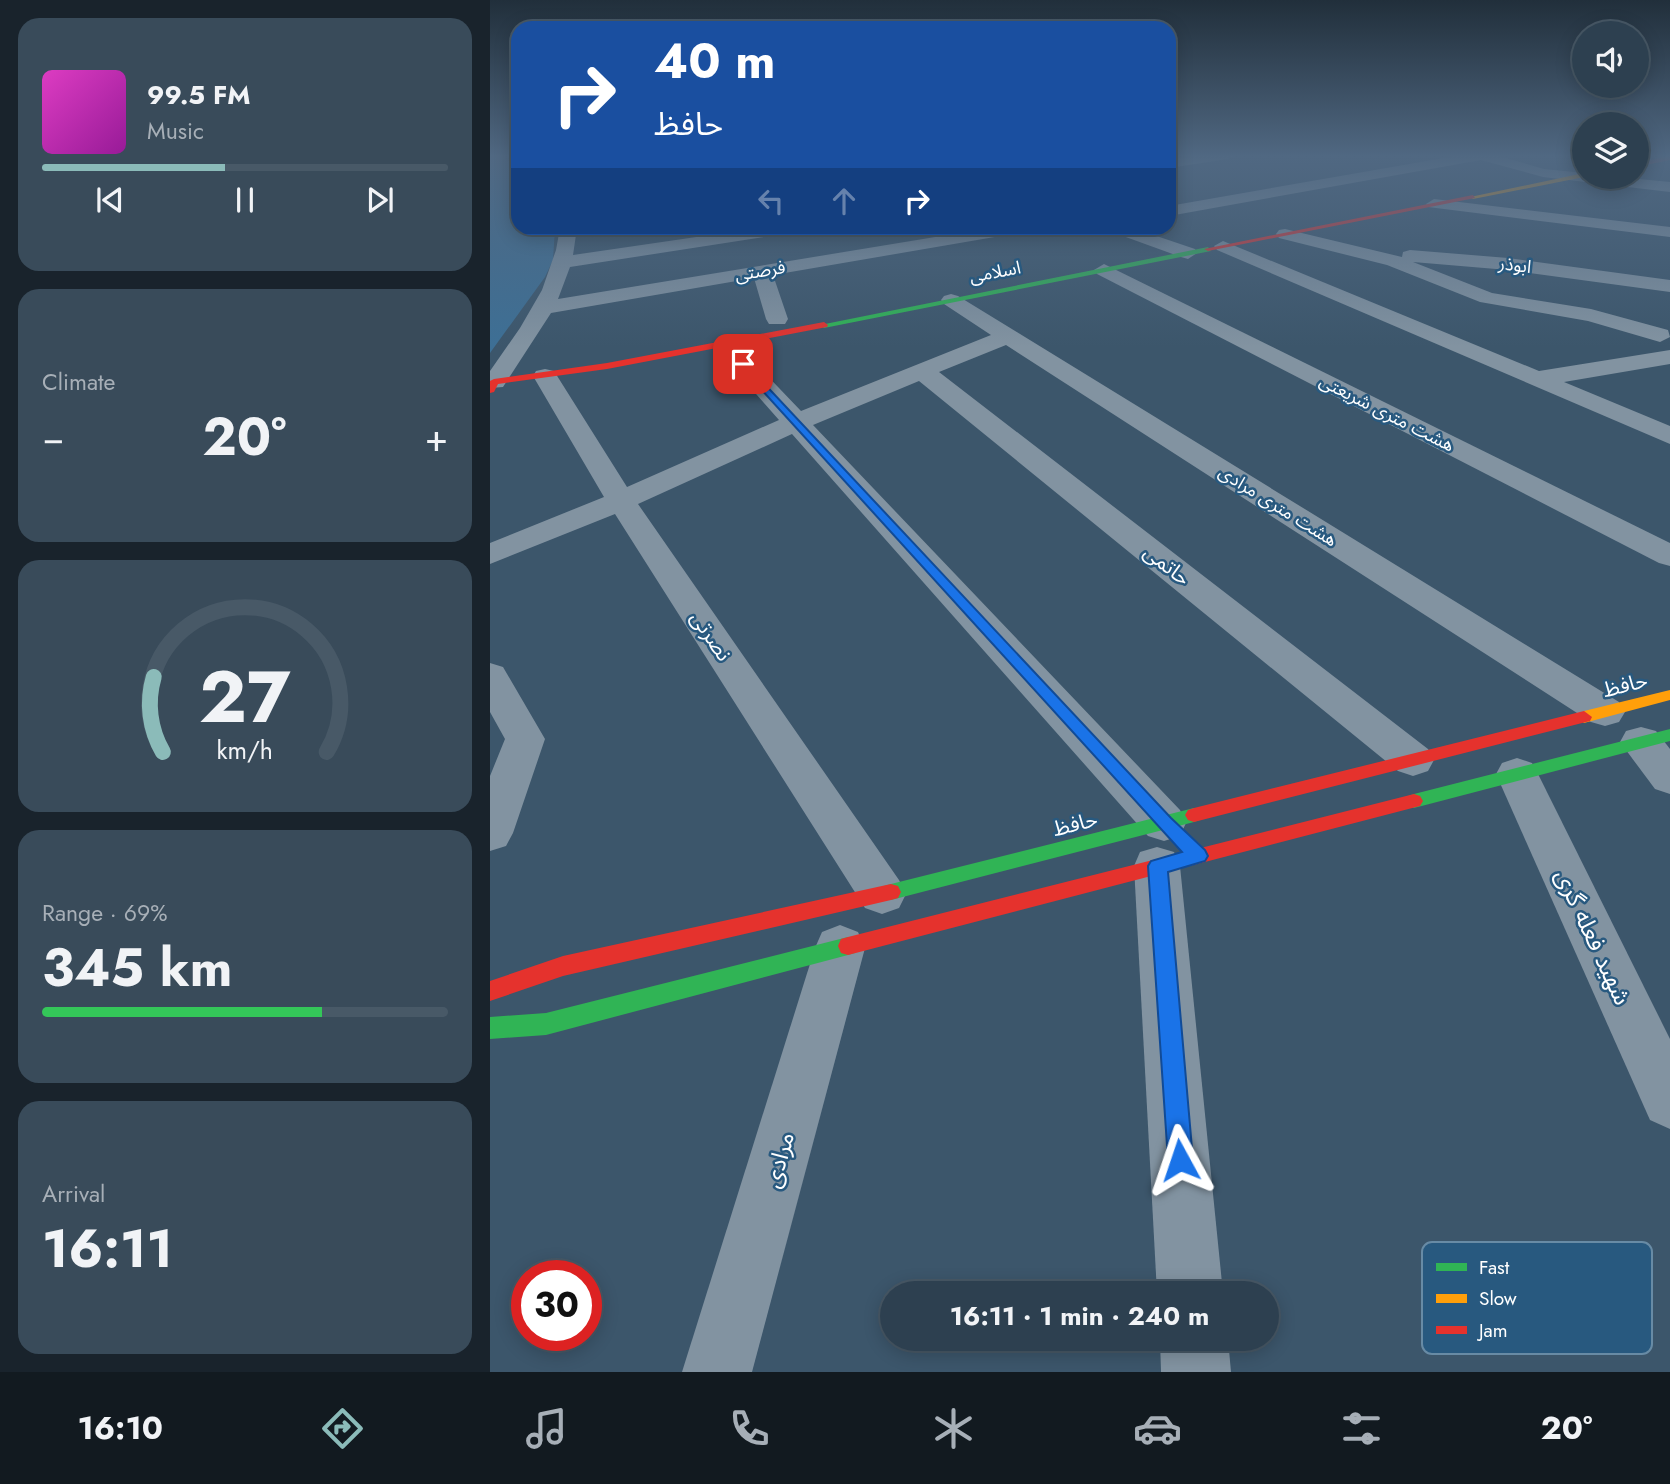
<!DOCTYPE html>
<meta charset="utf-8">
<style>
:root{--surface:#2d4050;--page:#394b5a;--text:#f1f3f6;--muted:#a7afb7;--line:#485967;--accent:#8bbbb9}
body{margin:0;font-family:Jost,"Noto Sans Arabic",sans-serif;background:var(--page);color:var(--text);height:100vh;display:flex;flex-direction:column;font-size:26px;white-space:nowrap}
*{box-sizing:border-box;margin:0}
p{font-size:23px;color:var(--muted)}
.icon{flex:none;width:38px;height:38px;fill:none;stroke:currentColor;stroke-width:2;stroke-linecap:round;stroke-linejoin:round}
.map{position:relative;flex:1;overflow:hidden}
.panel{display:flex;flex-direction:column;gap:18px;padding:18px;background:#19232c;width:490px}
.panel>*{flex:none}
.banner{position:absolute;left:21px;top:21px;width:665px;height:214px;border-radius:21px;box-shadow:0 4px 18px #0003,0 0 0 2px var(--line);background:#1a4fa0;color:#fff;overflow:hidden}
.controls{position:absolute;left:1082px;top:21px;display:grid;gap:14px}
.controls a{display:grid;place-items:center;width:77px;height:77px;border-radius:50%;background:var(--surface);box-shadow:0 4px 18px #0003,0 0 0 2px var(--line);font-size:35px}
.speed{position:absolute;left:21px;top:1260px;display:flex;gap:14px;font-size:35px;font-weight:700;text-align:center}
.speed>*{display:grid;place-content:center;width:91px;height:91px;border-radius:50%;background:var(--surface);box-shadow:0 4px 18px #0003,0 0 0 2px var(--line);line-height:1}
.speed .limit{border:10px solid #d22;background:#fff;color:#111}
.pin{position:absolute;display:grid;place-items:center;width:60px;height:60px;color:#fff;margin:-30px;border-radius:14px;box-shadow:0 4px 10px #0006}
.me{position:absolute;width:77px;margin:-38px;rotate:355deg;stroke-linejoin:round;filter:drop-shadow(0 0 5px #0008)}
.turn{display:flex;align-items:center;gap:24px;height:147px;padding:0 28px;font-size:32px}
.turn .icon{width:91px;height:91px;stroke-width:2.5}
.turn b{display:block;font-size:49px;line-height:60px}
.lanes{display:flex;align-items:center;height:66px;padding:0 28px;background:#0003;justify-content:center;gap:35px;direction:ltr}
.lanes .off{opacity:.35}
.big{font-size:52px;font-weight:700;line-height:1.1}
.panel .widget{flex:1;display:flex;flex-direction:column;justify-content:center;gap:10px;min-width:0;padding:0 24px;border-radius:21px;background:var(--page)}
.panel .dial{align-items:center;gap:0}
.dial svg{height:182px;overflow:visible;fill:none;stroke:var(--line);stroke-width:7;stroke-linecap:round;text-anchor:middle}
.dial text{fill:var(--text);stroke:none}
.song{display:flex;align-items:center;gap:21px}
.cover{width:84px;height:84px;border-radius:10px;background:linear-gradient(135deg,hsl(310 70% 55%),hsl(300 70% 35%))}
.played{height:7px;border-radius:4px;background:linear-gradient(90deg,var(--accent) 45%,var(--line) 45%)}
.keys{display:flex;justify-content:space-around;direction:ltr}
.heat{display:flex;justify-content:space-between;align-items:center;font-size:38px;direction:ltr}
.charge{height:10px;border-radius:5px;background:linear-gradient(90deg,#34c759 69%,var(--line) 0)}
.trip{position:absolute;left:390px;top:1281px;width:399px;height:70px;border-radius:35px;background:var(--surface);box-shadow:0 4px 18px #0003,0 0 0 2px var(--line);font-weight:700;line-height:70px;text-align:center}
.tab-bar{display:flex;height:112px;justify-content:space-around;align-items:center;background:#121a20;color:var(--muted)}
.tab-bar .icon{width:49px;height:49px}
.tab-bar .current{color:var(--accent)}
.tab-bar b{font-size:32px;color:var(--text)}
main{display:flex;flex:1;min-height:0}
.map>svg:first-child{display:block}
</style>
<main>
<section class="panel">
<div class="widget">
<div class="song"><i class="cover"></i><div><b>99.5 FM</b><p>Music</p></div></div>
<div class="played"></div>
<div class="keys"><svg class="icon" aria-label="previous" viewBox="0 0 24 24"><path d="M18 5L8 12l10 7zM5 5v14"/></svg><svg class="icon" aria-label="pause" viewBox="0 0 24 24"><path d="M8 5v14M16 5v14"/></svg><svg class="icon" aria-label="next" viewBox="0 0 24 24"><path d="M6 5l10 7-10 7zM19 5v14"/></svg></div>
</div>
<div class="widget"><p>Climate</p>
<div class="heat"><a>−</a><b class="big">20°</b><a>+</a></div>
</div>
<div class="widget dial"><svg viewBox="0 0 100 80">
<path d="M14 69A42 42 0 1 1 86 69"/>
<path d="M14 69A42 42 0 0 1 10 36" stroke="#8bbbb9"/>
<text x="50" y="56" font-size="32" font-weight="700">27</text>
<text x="50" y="72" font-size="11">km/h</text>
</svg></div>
<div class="widget"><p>Range · 69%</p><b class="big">345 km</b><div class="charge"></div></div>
<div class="widget"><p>Arrival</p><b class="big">16:11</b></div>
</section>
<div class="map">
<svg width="1180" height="1372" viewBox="0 0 1180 1372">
<rect width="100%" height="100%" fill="#3c566b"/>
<!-- green -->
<polygon fill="#3d6f95" points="0,155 10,155 28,168 28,228 65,228 63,260 55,277 0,353"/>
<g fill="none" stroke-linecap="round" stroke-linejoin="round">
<!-- street -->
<g fill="#8293a1" fill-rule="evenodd">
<polygon points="16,155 28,155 28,162"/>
<polygon points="710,155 745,155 738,159 679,168 679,160"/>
<polygon points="971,155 1005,155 1054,169 1094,173 1094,177 1129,177 1180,182 1180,192 1053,177 991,160 679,216 679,206"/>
<polygon points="944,199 1180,227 1180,237 938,207 936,204"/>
<polygon points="70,228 87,228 83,255 268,228 309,228 300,233 80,267 68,299 500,228 537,228 528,233 283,275 298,319 295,324 279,324 276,319 264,278 61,313 13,387 0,388 0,371 30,328 52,290 66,250"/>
<polygon points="619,228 643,228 705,249 707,253 698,259 691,257 622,232"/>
<polygon points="795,229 912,257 913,252 920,250 1018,258 1180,280 1180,292 1018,270 923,262 1002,293 1101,309 1178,330 1180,337 1170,342 1098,321 990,302 897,265 789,238 786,234 789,230"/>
<polygon points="733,241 1049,371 1180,350 1180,364 1074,382 1180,426 1180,444 727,250 724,246"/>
<polygon points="614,264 1180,543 1180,566 1169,563 607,274 604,270"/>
<polygon points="461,294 468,296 1129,702 1135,712 1129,722 1115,726 1101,722 516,345 449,372 938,749 944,760 938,771 923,776 908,771 429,381 323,425 690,810 696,823 690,836 674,841 658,836 302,434 148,504 409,880 416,894 409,908 392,914 375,908 125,514 0,564 0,543 114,497 43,376 46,371 55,369 64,371 137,487 289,420 227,350 224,345 227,340 243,340 311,411 501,335 454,304 451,300 454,296"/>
<polygon points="0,663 13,667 55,739 23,833 16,846 0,851 0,776 15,739 0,712"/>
<polygon points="1151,727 1166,731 1180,749 1180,794 1165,789 1130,742 1136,731"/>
<polygon points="1027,758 1042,763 1048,774 1180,1039 1180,1129 1160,1120 1006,774 1012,763"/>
<polygon points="667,847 684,852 690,866 733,1293 667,1293 644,866 650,852"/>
<polygon points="350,925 368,932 375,948 262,1372 192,1372 325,948 332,932"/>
<polygon points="670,1339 738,1339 741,1372 671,1372"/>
</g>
<!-- fast -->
<g fill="#30b455" fill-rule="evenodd">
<polygon points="718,247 721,251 334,328 330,325"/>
<polygon points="1180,729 1180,741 924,808 918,806 915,801 918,796 924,794"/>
<polygon points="704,808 710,810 713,815 710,820 704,822 401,900 394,898 391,892 394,886 401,884"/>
<polygon points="358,937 365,939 368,946 365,953 358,955 56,1035 0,1039 0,1017 56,1013"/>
</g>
<!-- slow -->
<g fill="#ff9f0a" fill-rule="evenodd">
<polygon points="1094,173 1094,177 983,199 980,197"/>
<polygon points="1180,690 1180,700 1094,723 1086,717 1094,711"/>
</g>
<!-- jam -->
<g fill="#e5322d" fill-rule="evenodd">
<polygon points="1180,156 1180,160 1146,167 1146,163"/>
<polygon points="983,195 985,198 718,251 714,249"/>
<polygon points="334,322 338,325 337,327 117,369 8,384 4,392 0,393 0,381 4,379 117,363"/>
<polygon points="1094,711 1102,717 1100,721 704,822 698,820 695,815 698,810 704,808"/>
<polygon points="924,794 930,796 933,801 930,806 358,955 351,953 348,946 351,939 358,937"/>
<polygon points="401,884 408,886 411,892 408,898 401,900 73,976 0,1001 0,981 73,956"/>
</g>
</g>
<!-- sky -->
<linearGradient id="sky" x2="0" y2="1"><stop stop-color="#212f3b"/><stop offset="0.45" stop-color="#506882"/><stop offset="1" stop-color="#506882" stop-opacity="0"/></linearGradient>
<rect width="1180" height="347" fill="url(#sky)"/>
<!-- route -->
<polygon fill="#1a73e8" stroke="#114b97" stroke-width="2" points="253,361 681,818 715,850 718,856 715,861 678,872 703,1160 699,1169 690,1172 681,1169 678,1160 658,866 661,861 692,852 250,366 248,364"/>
<g text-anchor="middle" stroke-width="5" stroke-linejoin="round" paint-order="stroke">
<!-- far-street labels -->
<g font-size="18" fill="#fff" stroke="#28597f">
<text transform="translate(1025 265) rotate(7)" y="6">ابوذر</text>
<text transform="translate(270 271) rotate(-10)" y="6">فرصتی</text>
<text transform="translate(505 272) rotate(-11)" y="6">اسلامی</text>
<text transform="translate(897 413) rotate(27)" y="6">هشت متری شریعتی</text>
<text transform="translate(788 506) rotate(32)" y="6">هشت متری مرادی</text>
</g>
<!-- street labels -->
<g font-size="21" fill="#fff" stroke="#28597f">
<text transform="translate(677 565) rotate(38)" y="7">حاتمی</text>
<text transform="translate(221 636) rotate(56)" y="7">نصرتی</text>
<text transform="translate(1135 685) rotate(-14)" y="7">حافظ</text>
<text transform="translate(585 824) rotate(-14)" y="7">حافظ</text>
</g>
<!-- near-street labels -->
<g font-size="24" fill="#fff" stroke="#28597f">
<text transform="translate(1103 937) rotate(65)" y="8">شهید فعله گری</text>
<text transform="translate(289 1160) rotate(-74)" y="8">مرادی</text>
</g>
</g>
<!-- legend -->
<rect x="932" y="1242" width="230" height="112" rx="10" fill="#28597f" stroke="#688ba5" stroke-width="2"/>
<rect x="946" y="1263" width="31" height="8" fill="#30b455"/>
<rect x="946" y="1294" width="31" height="9" fill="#ff9f0a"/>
<rect x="946" y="1326" width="31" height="8" fill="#e5322d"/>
<g font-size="19" fill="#fff">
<text x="989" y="1274">Fast</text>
<text x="989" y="1305">Slow</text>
<text x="989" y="1337">Jam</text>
</g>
</svg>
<div class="controls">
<a><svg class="icon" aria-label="sound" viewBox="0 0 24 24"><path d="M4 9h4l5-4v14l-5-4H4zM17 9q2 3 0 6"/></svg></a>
<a><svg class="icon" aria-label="layers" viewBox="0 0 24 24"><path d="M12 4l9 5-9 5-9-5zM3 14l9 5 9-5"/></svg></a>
</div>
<div class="speed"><div class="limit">30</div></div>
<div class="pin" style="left:253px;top:364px;background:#d93025"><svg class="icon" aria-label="arrive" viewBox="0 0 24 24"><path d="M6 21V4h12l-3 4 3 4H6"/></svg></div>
<svg class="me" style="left:690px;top:1160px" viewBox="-20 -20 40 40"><path d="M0-17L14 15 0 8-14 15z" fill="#1a73e8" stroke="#fff" stroke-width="4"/></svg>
<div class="trip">16:11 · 1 min · 240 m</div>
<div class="banner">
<div class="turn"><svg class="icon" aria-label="right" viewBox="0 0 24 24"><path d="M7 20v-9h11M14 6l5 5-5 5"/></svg><div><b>40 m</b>حافظ</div></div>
<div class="lanes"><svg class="icon off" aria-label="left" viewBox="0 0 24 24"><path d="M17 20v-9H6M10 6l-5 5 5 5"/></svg><svg class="icon off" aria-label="ahead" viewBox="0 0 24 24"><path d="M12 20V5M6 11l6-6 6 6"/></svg><svg class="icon" aria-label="right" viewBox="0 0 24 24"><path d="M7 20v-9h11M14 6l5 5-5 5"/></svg></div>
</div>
</div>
</main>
<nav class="tab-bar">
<b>16:10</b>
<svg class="icon current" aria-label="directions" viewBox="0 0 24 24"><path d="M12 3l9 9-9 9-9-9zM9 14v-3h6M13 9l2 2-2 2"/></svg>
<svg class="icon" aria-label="music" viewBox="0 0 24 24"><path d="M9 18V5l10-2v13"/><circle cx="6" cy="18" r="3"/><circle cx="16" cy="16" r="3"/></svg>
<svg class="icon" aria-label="phone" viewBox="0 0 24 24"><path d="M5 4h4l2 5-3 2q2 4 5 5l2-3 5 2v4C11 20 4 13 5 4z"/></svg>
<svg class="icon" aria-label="climate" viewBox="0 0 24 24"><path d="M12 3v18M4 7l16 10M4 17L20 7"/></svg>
<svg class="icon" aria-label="car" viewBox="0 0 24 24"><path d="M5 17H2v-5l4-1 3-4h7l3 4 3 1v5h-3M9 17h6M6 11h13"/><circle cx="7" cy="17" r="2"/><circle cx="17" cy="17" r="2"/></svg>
<svg class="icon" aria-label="filters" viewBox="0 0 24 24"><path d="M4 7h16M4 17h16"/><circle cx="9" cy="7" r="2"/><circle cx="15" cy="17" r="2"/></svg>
<b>20°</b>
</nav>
